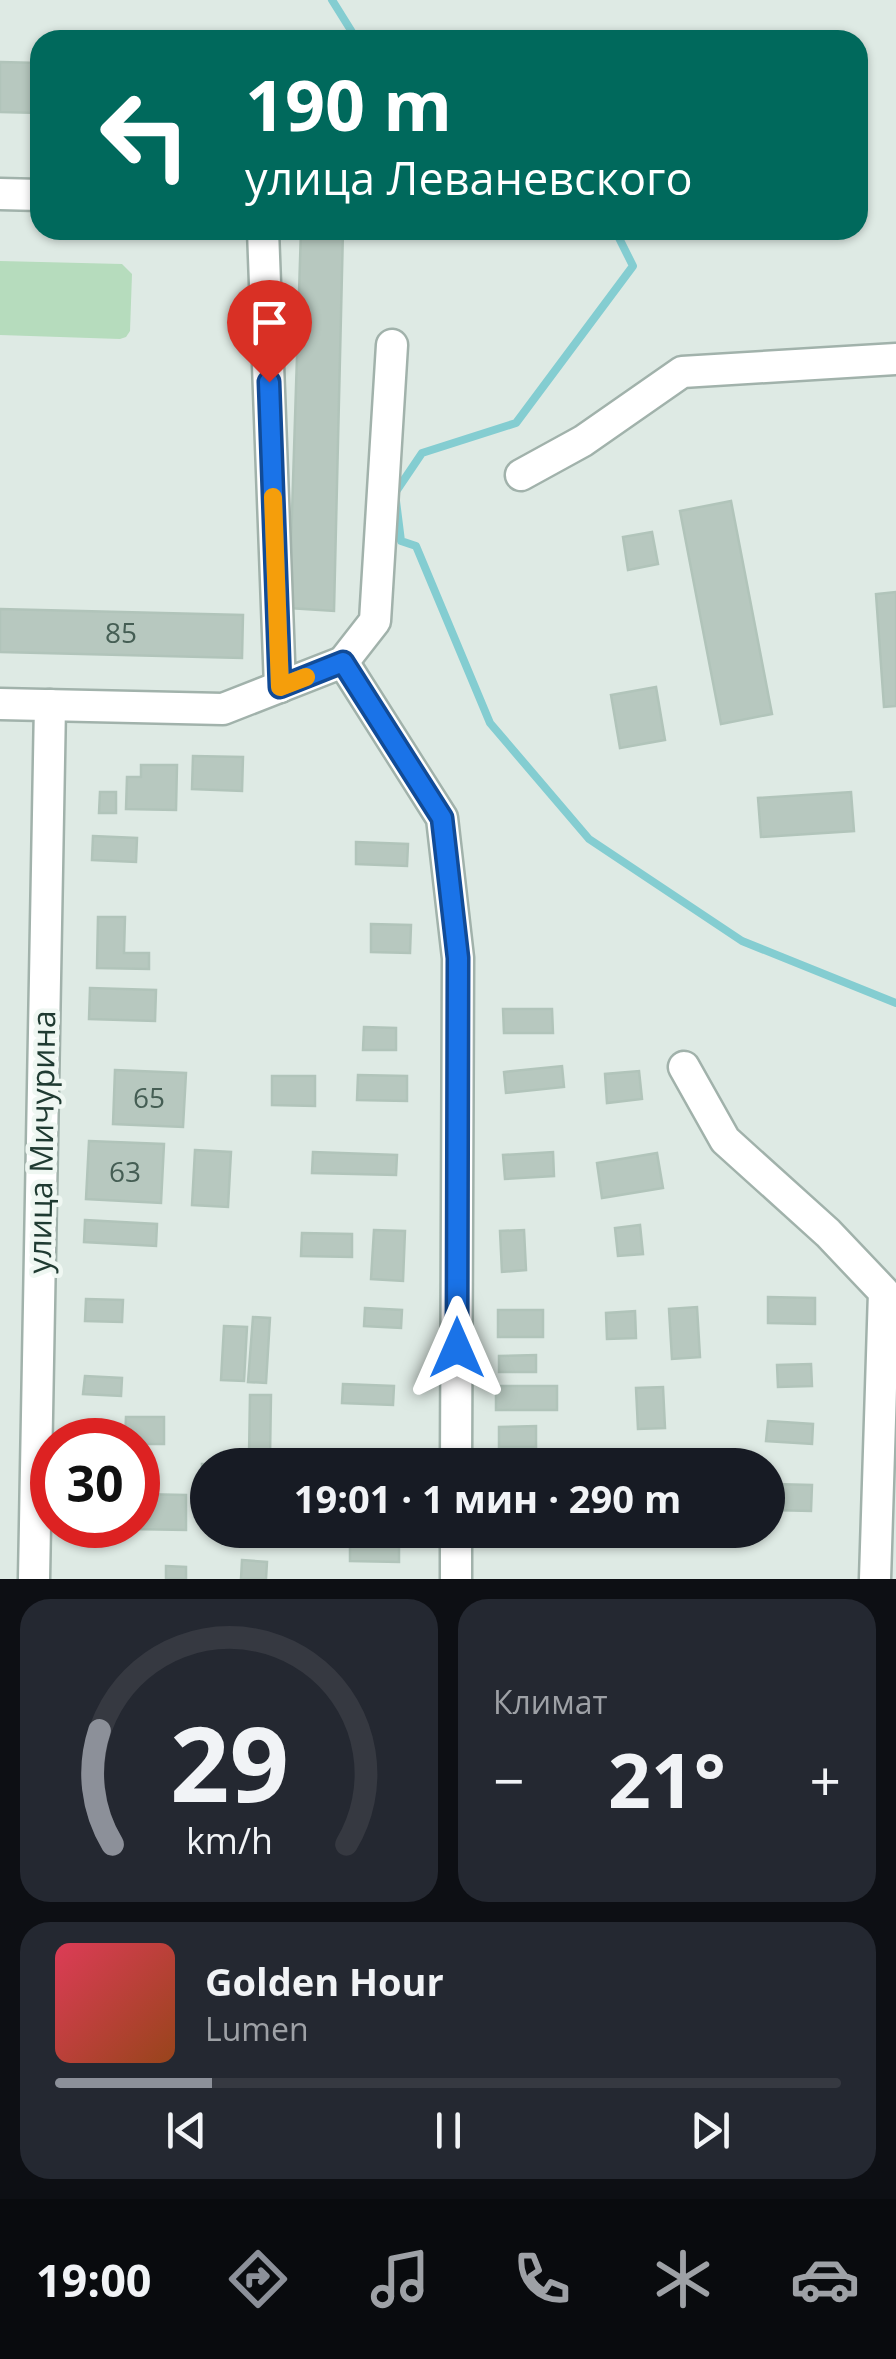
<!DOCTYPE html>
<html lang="ru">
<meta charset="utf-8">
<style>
:root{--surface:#171b24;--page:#242831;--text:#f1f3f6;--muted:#9ea1a6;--line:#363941;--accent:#8c9099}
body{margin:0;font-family:"Open Sans",sans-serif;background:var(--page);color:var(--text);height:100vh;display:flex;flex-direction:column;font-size:38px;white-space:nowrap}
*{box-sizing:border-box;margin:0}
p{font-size:32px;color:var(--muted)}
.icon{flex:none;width:55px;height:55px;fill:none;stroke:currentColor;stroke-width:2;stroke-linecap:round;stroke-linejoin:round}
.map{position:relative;height:1579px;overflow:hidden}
.details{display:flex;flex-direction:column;gap:20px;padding:20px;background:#0d0f14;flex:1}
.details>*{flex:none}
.guide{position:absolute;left:30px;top:30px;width:838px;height:210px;border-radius:30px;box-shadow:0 2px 8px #0004;background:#00695c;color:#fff;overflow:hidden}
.speed{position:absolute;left:30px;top:1418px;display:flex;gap:20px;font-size:50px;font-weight:700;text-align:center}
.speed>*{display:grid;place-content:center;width:130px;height:130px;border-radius:50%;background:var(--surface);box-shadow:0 2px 8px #0004;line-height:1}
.speed .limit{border:15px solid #d22;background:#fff;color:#111}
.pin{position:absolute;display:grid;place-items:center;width:85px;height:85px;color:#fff;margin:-102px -42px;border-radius:50% 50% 50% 0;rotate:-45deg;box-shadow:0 0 10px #0007}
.pin .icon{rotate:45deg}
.me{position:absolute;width:110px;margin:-55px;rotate:0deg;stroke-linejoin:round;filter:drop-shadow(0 0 8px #0008)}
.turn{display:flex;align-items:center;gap:35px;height:210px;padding:0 50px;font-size:45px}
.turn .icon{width:130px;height:130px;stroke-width:2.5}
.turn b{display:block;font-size:70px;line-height:85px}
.big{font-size:75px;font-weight:700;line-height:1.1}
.details .tile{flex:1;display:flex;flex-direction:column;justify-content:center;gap:15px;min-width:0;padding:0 35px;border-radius:30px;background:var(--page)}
.details .dial{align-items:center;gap:0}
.dial svg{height:260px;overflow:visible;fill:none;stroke:var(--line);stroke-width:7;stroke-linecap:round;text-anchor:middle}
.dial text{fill:var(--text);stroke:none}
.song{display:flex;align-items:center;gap:30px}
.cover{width:120px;height:120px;border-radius:15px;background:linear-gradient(135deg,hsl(350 70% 55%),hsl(20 70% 35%))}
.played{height:10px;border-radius:5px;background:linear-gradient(90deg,var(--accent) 20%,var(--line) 20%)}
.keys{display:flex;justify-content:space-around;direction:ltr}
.heat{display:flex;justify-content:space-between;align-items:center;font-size:55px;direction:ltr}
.details .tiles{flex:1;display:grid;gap:20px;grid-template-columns:1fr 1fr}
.tile:last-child{grid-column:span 2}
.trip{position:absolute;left:190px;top:1448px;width:595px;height:100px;border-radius:50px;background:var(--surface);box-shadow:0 2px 8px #0004;font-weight:700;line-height:100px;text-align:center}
.tabs{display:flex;height:160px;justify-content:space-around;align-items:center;background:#090b0e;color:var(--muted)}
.tabs .icon{width:70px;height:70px}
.tabs .current{color:var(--accent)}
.tabs b{font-size:45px;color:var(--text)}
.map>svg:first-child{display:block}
</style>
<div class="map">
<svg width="896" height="1579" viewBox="0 0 896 1579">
<rect width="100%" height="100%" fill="#deeae4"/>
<!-- green -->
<polygon fill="#b6dcbd" points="0,261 122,264 132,274 130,331 126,337 120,339 0,335"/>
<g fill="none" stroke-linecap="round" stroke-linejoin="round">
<!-- stream -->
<g stroke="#84cdd1" stroke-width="8">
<polyline points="332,0 357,40"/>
<polyline points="615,230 633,266 516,423 422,453 395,493 401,541 416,546 490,723 589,839 742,941 896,1003"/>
</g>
</g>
<!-- building -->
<g fill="#b7c8bf" stroke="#b1c4ba" stroke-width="2.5">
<polygon points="0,62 40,63 40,113 0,112"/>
<polygon points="301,230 343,230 334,611 289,608"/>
<polygon points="731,501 772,714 721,724 680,511"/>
<polygon points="652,532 658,564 628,570 623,537"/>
<polygon points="896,592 896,706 884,707 876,594"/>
<polygon points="0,609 243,615 242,658 0,652"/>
<polygon points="656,687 665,740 620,748 611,695"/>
<polygon points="193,756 243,757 242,791 192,789"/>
<polygon points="141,765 177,765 176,810 126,809 127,777 141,777"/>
<polygon points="100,792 116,792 116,813 99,813"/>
<polygon points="851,792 854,831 761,837 758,798"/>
<polygon points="93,836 137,838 136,862 92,860"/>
<polygon points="356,842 408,844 407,866 356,864"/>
<polygon points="98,917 125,917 124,953 149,953 149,969 97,968"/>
<polygon points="371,924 411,925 410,953 371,952"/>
<polygon points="90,988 156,990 155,1021 89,1019"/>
<polygon points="503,1009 552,1009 553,1033 504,1033"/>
<polygon points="364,1027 396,1028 396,1050 363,1050"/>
<polygon points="562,1066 564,1087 506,1093 504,1072"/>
<polygon points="115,1070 186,1073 183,1127 113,1124"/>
<polygon points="639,1071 642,1099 607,1103 605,1074"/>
<polygon points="358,1075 407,1076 407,1101 357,1100"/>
<polygon points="272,1076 315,1076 315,1106 272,1105"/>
<polygon points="89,1141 164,1144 161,1203 86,1199"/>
<polygon points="195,1150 231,1152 228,1207 192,1205"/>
<polygon points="313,1152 397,1155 396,1175 312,1173"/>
<polygon points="553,1152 554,1176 505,1179 503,1155"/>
<polygon points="657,1153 663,1188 602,1198 597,1163"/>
<polygon points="85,1220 157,1224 156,1246 84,1242"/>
<polygon points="640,1225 643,1254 618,1256 615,1228"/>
<polygon points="374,1230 405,1231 403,1281 371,1279"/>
<polygon points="524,1230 526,1270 502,1272 500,1231"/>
<polygon points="302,1233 352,1234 352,1257 301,1256"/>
<polygon points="768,1297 815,1298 815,1324 768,1323"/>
<polygon points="86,1299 123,1300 122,1322 85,1321"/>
<polygon points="697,1307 700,1357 672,1359 669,1309"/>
<polygon points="365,1308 402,1310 401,1328 364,1326"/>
<rect x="498" y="1310" width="45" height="27"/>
<polygon points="635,1311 636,1338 607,1339 606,1313"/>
<polygon points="253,1317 270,1318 266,1383 248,1382"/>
<polygon points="224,1326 247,1327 244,1381 221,1380"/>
<polygon points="536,1355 536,1372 499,1372 499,1356"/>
<polygon points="811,1364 812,1386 778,1387 777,1365"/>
<polygon points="85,1376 122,1378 121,1396 83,1394"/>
<polygon points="343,1384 394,1386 393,1405 342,1403"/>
<rect x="496" y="1386" width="61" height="24"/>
<polygon points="663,1387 665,1428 638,1429 636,1388"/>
<polygon points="250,1395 271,1395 270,1456 249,1456"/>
<polygon points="126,1417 164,1417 164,1444 138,1444 138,1440 125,1440"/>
<polygon points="768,1421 813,1424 812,1444 766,1441"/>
<polygon points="536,1426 536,1447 499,1447 499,1427"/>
<polygon points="202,1464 245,1465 208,1465 208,1490 202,1490"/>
<polygon points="773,1484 812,1485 811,1511 772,1510"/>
<polygon points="138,1494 186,1495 186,1530 130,1529 130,1525 138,1525"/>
<polygon points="350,1541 399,1542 399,1562 350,1561"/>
<polygon points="242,1560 267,1562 266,1579 241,1579"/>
<polygon points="166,1566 186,1567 186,1579 166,1579"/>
</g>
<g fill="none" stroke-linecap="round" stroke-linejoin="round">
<defs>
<g id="minor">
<polyline points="0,194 40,195"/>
<polyline points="263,230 280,687"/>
<polyline points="521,475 583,441 682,372 896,359"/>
<polyline points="343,662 375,621 392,345"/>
<polyline points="0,704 223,709 343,662 442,818 458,958 456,1465"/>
<polyline points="684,1067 725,1140 828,1233 884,1292 875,1579"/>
<polyline points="34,1579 50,705"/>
<polyline points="456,1579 456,1530"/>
</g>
</defs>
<!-- minor casing -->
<use href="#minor" stroke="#a1b2ab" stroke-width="35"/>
<!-- minor -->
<use href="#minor" stroke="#fff" stroke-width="30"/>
</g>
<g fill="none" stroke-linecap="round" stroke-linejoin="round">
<defs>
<polyline id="route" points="269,382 280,687 343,662 442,818 458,958 457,1348"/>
</defs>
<!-- route casing -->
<use href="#route" stroke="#114b97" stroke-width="25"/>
<!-- route -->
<use href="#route" stroke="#1a73e8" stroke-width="18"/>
<!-- slow -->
<polyline stroke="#f59e0b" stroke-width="18" points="273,497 280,687 306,677"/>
</g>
<g text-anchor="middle" stroke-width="9" stroke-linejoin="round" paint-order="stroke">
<!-- number labels -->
<g font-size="28" fill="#455e54">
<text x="121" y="643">85</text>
<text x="149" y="1108">65</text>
<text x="125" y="1182">63</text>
</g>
<!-- street labels -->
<g font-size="32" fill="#1f3a31" stroke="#eff7f2">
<text transform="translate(42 1142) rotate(-89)" y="11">улица Мичурина</text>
</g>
</g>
</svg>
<div class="speed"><div class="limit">30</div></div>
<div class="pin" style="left:269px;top:382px;background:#d93025"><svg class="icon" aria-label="arrive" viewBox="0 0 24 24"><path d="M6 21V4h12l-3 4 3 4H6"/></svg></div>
<svg class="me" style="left:457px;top:1348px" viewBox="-20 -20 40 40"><path d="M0-17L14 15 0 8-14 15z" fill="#1a73e8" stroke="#fff" stroke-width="4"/></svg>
<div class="trip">19:01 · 1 мин · 290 m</div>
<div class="guide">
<div class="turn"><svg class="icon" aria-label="left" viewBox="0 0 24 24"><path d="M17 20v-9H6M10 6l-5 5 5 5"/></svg><div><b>190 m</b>улица Леваневского</div></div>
</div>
</div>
<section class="details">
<div class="tiles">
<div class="tile dial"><svg viewBox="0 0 100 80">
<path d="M14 69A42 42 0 1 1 86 69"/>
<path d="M14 69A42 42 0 0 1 10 34" stroke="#8c9099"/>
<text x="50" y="56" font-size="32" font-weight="700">29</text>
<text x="50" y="72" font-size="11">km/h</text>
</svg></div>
<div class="tile"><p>Климат</p>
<div class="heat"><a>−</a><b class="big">21°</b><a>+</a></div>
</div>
<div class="tile">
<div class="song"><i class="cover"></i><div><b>Golden Hour</b><p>Lumen</p></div></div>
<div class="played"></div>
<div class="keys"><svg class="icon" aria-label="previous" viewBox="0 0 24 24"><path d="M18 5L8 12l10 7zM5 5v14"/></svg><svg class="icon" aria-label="pause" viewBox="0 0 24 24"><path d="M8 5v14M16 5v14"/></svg><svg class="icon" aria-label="next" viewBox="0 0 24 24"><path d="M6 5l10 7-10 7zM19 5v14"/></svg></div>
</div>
</div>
</section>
<nav class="tabs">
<b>19:00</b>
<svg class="icon current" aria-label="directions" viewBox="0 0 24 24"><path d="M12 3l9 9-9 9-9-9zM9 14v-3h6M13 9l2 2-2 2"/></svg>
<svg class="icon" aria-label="music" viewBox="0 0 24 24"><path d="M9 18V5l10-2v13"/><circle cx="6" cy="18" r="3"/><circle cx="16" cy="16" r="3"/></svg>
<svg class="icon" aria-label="phone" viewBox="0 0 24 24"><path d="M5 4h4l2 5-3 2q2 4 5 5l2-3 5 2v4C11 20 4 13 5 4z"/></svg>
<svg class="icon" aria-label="climate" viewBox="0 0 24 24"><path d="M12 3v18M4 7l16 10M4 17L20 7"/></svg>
<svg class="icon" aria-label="car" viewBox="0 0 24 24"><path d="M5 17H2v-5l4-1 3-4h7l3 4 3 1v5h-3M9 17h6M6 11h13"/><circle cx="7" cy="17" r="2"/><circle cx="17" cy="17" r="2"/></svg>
</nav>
